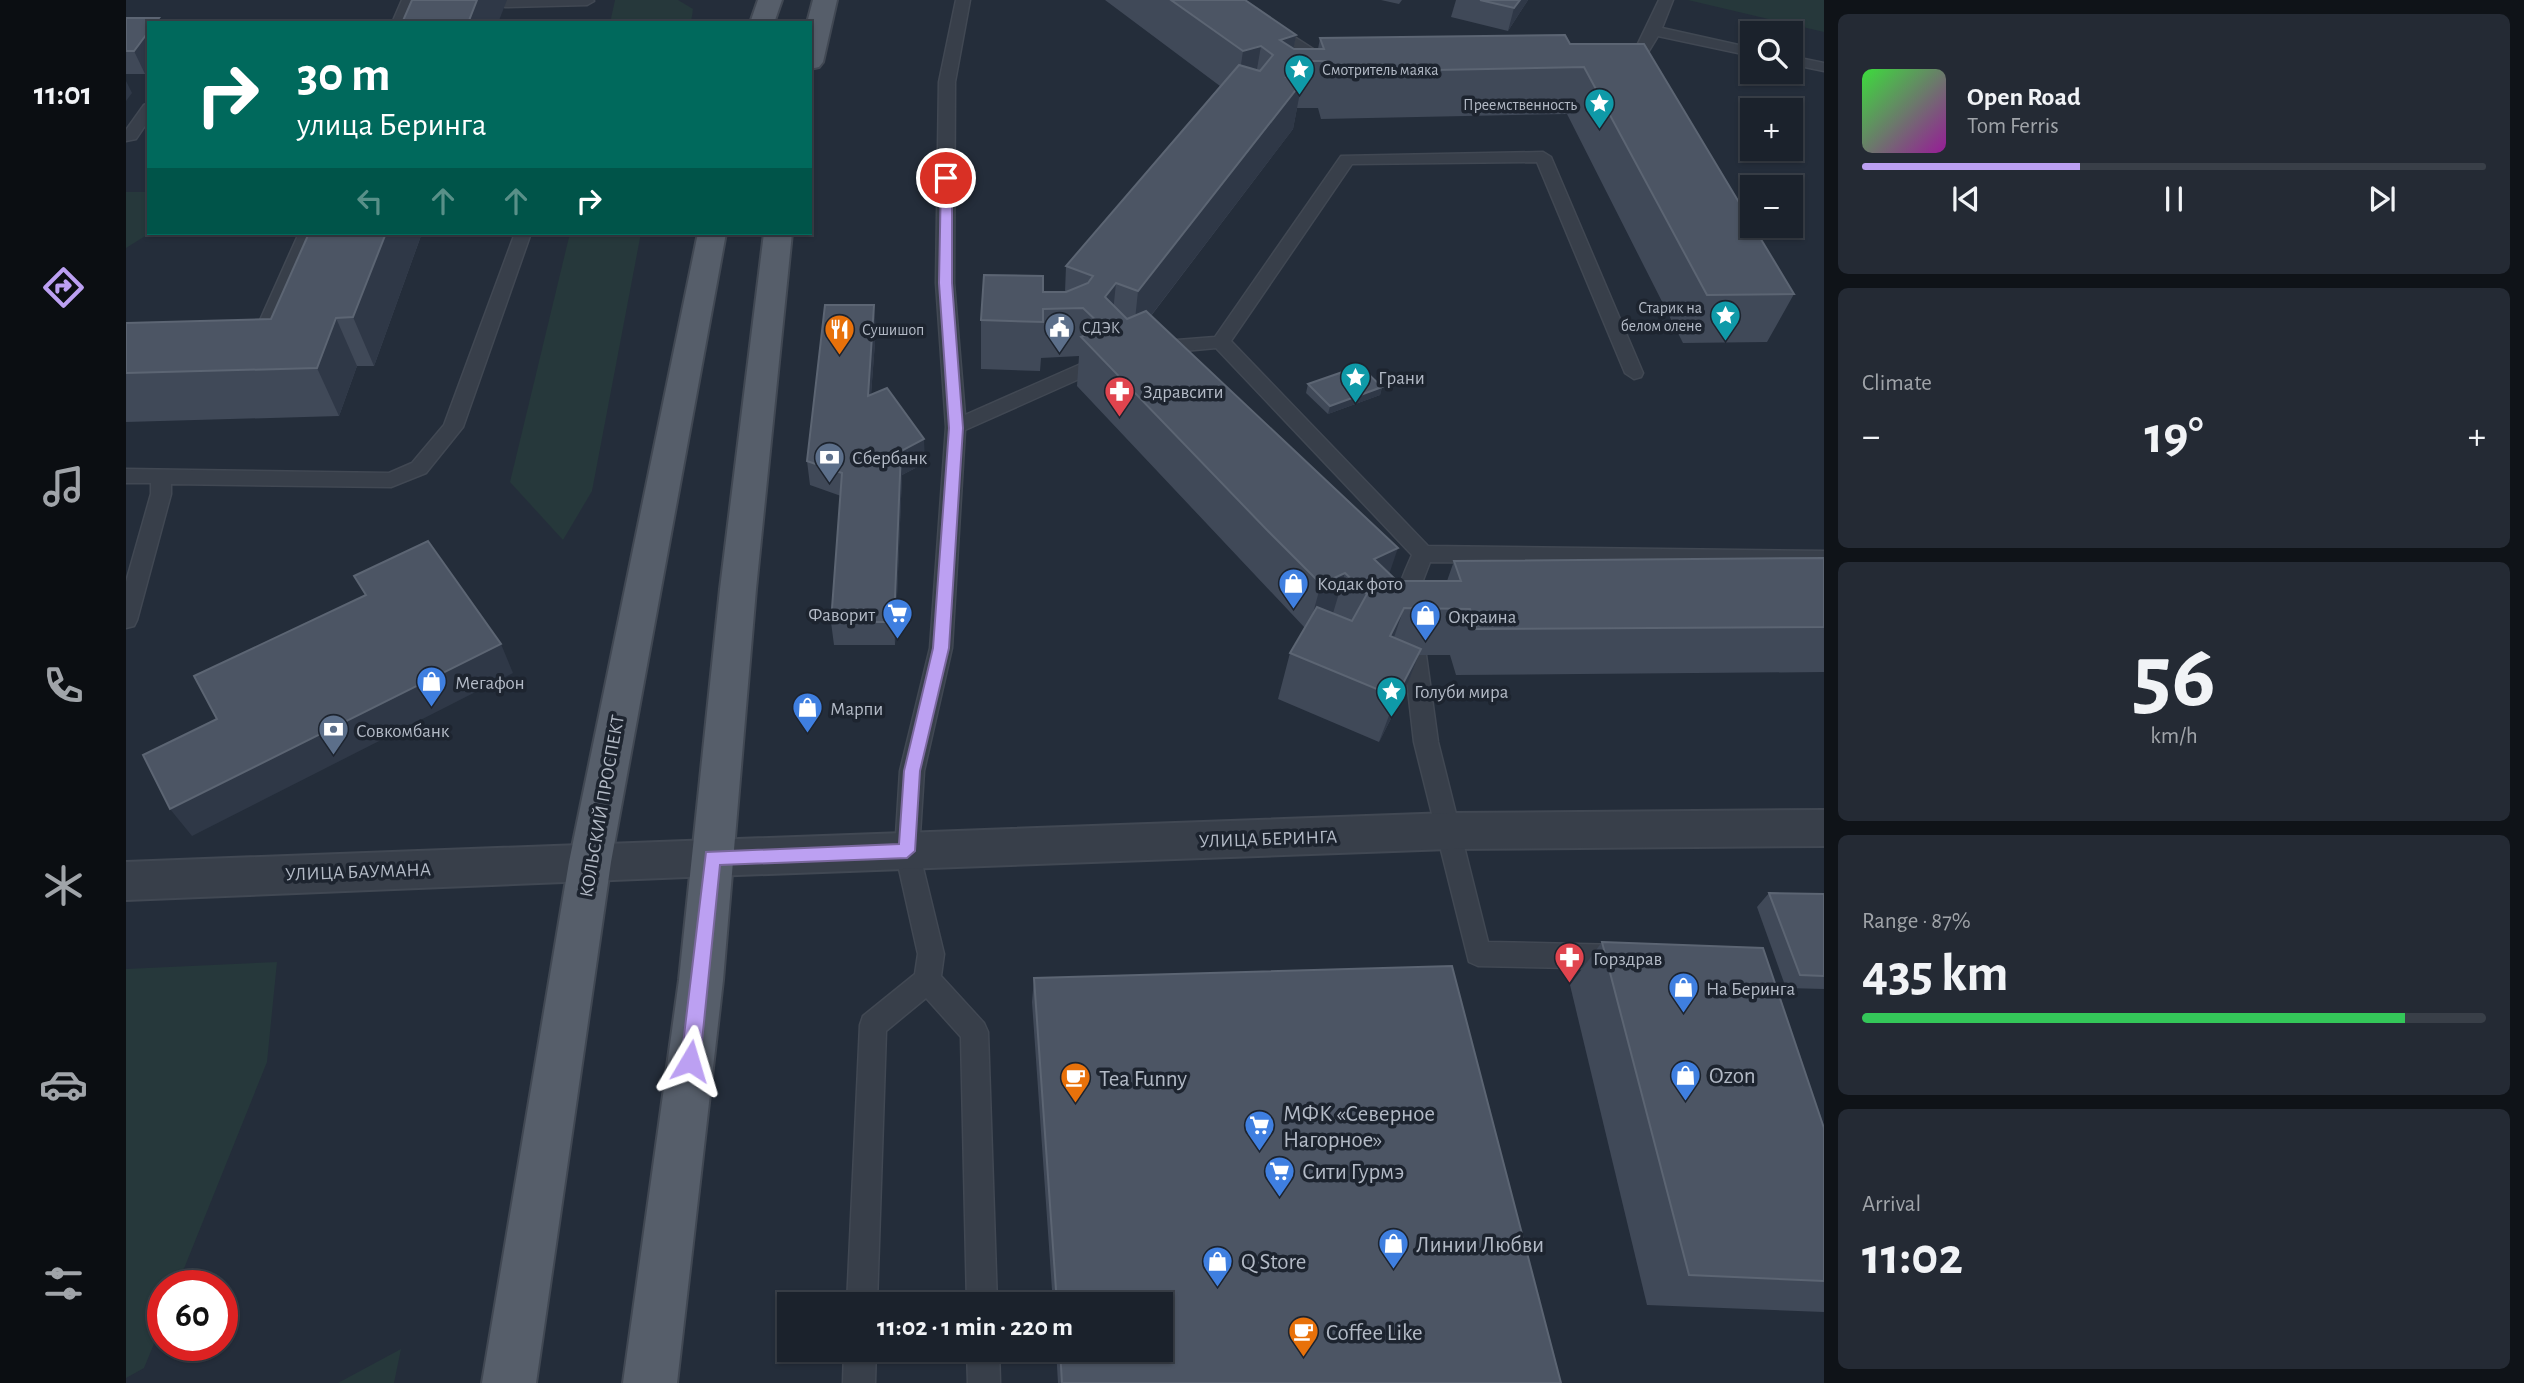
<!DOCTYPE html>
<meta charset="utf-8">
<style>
:root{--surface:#1b222c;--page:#242a34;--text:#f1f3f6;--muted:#a0a4a9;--line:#393f48;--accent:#bca0f2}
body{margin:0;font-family:"Alegreya Sans",sans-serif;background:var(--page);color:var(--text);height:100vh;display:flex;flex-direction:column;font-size:26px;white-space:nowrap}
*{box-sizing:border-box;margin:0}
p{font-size:23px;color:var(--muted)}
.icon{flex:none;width:38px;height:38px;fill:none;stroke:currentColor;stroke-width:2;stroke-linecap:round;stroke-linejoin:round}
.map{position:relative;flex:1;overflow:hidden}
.details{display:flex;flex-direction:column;gap:14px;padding:14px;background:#0f1318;width:700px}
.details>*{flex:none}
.banner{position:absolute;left:21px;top:21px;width:665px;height:214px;border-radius:0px;box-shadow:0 2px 5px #0004,0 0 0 2px var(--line);background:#00695c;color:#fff;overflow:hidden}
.controls{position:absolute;left:1614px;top:21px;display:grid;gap:14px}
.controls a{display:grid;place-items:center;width:63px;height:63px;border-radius:0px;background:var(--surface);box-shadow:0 2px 5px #0004,0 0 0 2px var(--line);font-size:35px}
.speed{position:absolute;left:21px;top:1270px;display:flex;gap:14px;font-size:35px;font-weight:700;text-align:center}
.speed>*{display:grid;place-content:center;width:91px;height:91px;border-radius:50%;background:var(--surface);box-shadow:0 2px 5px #0004,0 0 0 2px var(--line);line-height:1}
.speed .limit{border:10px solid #d22;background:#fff;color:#111}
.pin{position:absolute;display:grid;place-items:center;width:60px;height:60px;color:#fff;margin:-30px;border:4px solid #fff;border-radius:50%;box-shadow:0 2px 7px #0007}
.me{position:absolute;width:77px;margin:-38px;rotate:7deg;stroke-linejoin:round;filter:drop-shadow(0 0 5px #0008)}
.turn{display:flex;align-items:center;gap:24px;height:147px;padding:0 35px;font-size:32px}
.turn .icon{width:91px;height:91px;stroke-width:2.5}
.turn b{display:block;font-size:49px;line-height:60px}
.lanes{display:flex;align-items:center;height:66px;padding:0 35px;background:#0003;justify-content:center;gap:35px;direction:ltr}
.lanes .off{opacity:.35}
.big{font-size:52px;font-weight:600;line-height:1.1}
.details .widget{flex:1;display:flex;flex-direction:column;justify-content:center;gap:10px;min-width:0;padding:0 24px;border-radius:10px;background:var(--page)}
.details .dial{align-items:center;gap:0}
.dial b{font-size:91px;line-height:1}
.song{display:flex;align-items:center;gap:21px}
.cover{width:84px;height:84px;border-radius:10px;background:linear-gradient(135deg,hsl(120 70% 55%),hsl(300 70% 35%))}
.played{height:7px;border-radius:4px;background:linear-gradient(90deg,var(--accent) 35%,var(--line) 35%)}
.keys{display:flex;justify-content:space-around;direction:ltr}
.heat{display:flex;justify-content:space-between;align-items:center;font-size:38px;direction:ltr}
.charge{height:10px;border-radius:5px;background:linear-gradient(90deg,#34c759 87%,var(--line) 0)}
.trip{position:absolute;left:651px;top:1292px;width:396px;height:70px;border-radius:0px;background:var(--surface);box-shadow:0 2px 5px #0004,0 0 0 2px var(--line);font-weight:600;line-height:70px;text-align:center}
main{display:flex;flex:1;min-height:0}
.menu{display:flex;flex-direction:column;width:126px;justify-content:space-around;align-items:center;background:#0b0e12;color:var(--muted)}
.menu .icon{width:49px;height:49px}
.menu .active{color:var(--accent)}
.menu b{font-size:32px;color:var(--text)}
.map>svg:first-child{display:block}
</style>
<main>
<nav class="menu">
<b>11:01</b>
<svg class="icon active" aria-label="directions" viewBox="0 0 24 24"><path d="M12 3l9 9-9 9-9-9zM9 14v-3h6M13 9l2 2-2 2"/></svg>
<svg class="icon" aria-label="music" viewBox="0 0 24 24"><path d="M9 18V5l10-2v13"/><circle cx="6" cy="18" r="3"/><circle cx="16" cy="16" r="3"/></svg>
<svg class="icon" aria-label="phone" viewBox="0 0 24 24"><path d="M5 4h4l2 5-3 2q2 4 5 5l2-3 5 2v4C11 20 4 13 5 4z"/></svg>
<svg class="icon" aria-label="climate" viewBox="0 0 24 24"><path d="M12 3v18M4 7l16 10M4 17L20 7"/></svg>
<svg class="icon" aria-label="car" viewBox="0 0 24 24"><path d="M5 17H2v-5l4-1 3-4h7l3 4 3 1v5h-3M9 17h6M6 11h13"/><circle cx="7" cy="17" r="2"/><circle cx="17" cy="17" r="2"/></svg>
<svg class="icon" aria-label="filters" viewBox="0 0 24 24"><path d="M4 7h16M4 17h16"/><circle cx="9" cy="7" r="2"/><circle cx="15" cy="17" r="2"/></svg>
</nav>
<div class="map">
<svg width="1698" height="1383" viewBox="0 0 1698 1383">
<rect width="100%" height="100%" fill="#242d3a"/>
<!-- green -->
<g fill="#26383b">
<polygon points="489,0 552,0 567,9 565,23 484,23"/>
<polygon points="1562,0 1698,0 1698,32"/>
<polygon points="0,192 23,192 24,233 0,248"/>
<polygon points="444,233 515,233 466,491 437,540 384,482"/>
<polygon points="151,962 141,1062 51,1286 37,1286 37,1322 18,1368 0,1378 0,969"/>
<polygon points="275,1349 268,1383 212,1383"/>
</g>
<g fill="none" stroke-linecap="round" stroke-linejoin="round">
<defs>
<g id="service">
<polygon points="276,0 290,0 280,23 266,23"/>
<polygon points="374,0 467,0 468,1 461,5 379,7 372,3"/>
<polygon points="830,0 844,0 829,82 828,283 839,415 957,363 971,363 973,367 971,371 839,430 826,648 798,771 793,851 818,954 815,976 858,1023 862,1032 871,1304 841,1304 835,1037 800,998 760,1031 751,1304 721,1304 734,1025 737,1016 789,974 792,954 769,851 774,771 804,648 820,427 810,283 813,82"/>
<polygon points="1094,0 1111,0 1195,54 1210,55 1212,58 1205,62 1187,61"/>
<polygon points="1533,0 1547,0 1536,28 1626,48 1626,56 1532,36 1518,59 1489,59 1489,53 1508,52"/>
<polygon points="1664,56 1698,63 1698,71 1664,64"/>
<polygon points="23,103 23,120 10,139 0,141 0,130 18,105"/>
<path d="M1417,152L1425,157L1517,373L1515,377L1508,379L1499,373L1411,162L1226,164L1105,341L1302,546L1698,551V567L1304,562L1294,588V611L1291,617H1275C1265,597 1278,574 1286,555L1090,348L1026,354L1017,348L1026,342L1089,337L1215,156Z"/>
<polygon points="173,233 189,233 141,345 138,349 126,349 123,345"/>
<polygon points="389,233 405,233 337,427 300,473 265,487 45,484 45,494 11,620 8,626 0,628 0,582 25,494 25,483 0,483 0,469 263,473 286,463 318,425"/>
<polygon points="1289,646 1297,649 1300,655 1312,742 1362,942 1495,945 1504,949 1508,957 1504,965 1495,969 1352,966 1343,962 1288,742 1278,655 1281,649"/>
<polygon points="718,1349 750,1349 749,1383 717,1383"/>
<polygon points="841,1349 873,1349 874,1383 842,1383"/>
</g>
<polygon id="minor" points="1698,810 1698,846 1323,849 586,876 571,871 565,858 571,845 586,840 1323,813"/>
<polygon id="tertiary" points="586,840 601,845 607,858 601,871 586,876 0,900 0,862"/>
<g id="primary">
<polygon points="632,0 656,0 648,23 624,23"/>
<polygon points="687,0 711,0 697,62 693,67 684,69 684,23 681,23"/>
<polygon points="572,233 600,233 485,862 410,1383 356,1383 443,862"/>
<polygon points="638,233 666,233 630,589 597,980 551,1383 497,1383 553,980 594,589"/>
</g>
</defs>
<!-- service casing -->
<use href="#service" stroke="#414853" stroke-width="3"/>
<!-- minor casing -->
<use href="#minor" stroke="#414853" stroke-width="4"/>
<!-- tertiary casing -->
<use href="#tertiary" stroke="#414853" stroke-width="4"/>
<!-- primary casing -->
<use href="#primary" stroke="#414853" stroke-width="4"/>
<!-- service -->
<use href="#service" fill="#383f4a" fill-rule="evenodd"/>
<!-- minor -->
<use href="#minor" fill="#383f4a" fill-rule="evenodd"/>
<!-- tertiary -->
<use href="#tertiary" fill="#383f4a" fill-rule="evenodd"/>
<!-- primary -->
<use href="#primary" fill="#565e6a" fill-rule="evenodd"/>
</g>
<!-- wall -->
<g fill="#404958">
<polygon points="979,0 1119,0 1170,35 1167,49 1192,49 1194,38 1444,44 1668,294 1641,342 1557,343 1441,114 1195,119 1192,108 1171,108 1167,129 1025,316 1271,581 1321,581 1328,561 1698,558 1698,672 1330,675 1324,655 1292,655 1277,695 1253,742 1152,699 1164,653 1179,628 951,386 953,356 915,358 914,371 855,369 855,320 917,292 939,292 940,266 1094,86"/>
<polygon points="1255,0 1276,0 1273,4"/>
<polygon points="1330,0 1402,0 1382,31 1325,17"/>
<polygon points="0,18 33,18 35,23 19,74 0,74"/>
<polygon points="296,233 248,366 231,366 213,416 0,422 0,323 145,319"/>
<polygon points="750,329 745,395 799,463 776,475 769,645 708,645 705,622 715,496 684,485 681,461"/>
<polygon points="1182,384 1256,387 1254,395 1202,414 1180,393"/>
<polygon points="1643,893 1698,894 1698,989 1660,988 1631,907"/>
<polygon points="1476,942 1698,1128 1698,1312 1521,1305 1444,985"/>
<polygon points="908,978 1435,1383 932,1383 930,1349 1034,1349 1034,1304 927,1304 906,1002"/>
</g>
<!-- shaded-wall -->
<g fill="#2f3847">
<polygon points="351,0 381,0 372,23 342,23"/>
<polygon points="1394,0 1402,0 1382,31 1388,8"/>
<polygon points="23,31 23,69 19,74 8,51"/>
<polygon points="1170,35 1163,73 1173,61 1166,95 1176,82 1167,129 1007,339 1012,291 1154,111 1154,40"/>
<polygon points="1135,46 1127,92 1110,98 1117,51"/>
<polygon points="0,81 6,93 0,101"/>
<polygon points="260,233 296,233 248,366 227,317"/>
<polygon points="990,283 985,332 979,297"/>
<polygon points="748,305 750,329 743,420 742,396"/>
<polygon points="210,318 231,366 213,416 191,368"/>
<polygon points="1256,387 1254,395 1202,414 1204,406"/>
<polygon points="798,439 799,463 776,475 769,645 768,622 775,451"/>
<polygon points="1272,548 1256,595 1241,594 1248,559"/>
<polygon points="1219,573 1205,620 1182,631 1195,584"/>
<polygon points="1278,608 1262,655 1264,636"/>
<polygon points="375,644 387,673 66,836 44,809"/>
<polygon points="1295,649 1277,695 1253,742 1270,697"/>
</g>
<!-- building -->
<g fill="#4c5564" stroke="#5c6573" stroke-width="2">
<polygon points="286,0 351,0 342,23 276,23"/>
<polygon points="1045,0 1119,0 1170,35 1154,40 1168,49 1198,49 1194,38 1439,35 1444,44 1518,44 1626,224 1626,226 1627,226 1668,294 1581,295 1458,67 1205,72 1201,61 1173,61 1160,77 1176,82 1012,291 990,283 979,297 1001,319 1020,311 1272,548 1248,559 1271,581 1335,581 1328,561 1698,558 1698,627 1350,629 1344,609 1278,608 1264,636 1295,649 1270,697 1164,653 1191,607 1226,621 1241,594 1219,573 1195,584 1141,530 955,337 978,328 957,308 917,309 917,322 855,320 858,275 917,276 917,292 940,292 962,283 967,276 940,266 1113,65 1134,71 1147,55 1135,46 1117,51"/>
<polygon points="1354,0 1394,0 1388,8"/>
<polygon points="0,18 33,18 29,23 23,23 23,31 8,51 0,51"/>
<polygon points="183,233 260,233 227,317 210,318 191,368 0,373 0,323 145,319"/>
<polygon points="699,305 748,305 742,396 761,388 798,439 775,451 768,622 705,622 716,473 681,461"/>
<polygon points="1234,366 1256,387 1204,406 1182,384"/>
<polygon points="302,541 375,644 44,809 17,755 91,719 68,676 240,595 228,576"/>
<polygon points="1643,893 1698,894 1698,976 1674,975"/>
<polygon points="1476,942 1637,948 1698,1128 1698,1281 1563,1275"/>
<polygon points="1326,966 1435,1383 936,1383 934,1349 1034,1349 1034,1304 931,1304 908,978"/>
</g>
<!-- route -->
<polygon fill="#bca0f2" stroke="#7a689d" stroke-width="2" points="820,174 826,178 826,283 837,428 823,648 794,771 789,851 781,858 594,865 574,1061 571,1067 564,1070 558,1067 555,1061 580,852 773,844 778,771 807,648 823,428 813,283 815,178"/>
<!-- icons -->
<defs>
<symbol id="sight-pin" viewBox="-11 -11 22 30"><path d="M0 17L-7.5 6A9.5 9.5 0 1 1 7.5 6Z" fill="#0f9aa8" stroke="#1d242f"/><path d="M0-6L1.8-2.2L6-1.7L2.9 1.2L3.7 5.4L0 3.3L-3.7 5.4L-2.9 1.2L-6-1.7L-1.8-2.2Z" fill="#fff"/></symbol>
<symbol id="civic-pin" viewBox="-11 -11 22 30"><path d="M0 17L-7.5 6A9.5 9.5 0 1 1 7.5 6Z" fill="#5c6f8a" stroke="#1d242f"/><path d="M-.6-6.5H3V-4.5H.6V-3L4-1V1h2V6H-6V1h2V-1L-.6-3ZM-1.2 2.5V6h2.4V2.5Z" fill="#fff"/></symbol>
<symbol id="restaurant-pin" viewBox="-11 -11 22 30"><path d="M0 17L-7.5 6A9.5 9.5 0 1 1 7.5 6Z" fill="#e8710a" stroke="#1d242f"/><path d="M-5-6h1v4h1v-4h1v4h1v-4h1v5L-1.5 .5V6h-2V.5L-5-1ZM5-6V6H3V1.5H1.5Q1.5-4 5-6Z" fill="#fff"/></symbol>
<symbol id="pharmacy-pin" viewBox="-11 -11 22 30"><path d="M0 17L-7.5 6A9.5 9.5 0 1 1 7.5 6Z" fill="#e0444e" stroke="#1d242f"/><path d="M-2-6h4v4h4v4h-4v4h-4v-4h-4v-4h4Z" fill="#fff"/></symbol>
<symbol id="bank-pin" viewBox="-11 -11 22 30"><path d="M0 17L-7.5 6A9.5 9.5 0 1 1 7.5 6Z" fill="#5c6f8a" stroke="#1d242f"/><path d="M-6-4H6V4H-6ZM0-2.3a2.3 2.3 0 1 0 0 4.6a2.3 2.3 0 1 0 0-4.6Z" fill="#fff"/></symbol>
<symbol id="shop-pin" viewBox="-11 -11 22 30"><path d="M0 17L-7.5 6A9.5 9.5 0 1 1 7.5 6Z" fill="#3f7fe0" stroke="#1d242f"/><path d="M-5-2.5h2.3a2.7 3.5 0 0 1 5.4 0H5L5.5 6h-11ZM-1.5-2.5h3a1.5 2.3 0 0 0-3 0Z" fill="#fff"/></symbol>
<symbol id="supermarket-pin" viewBox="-11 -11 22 30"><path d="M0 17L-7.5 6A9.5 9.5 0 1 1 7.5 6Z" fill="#3f7fe0" stroke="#1d242f"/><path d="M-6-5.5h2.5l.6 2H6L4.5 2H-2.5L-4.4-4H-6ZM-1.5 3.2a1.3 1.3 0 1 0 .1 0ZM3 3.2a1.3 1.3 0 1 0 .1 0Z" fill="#fff"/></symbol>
<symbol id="cafe-pin" viewBox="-11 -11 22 30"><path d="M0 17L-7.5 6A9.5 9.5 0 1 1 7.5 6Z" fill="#e8710a" stroke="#1d242f"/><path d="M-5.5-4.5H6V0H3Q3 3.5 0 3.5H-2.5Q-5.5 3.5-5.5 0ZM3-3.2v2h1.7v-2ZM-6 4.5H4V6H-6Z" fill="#fff"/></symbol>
</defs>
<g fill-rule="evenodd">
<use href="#sight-pin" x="1156" y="52" width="35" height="47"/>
<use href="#sight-pin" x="1456" y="86" width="35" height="47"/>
<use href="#sight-pin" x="1582" y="298" width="35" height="47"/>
<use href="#civic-pin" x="916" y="310" width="35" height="47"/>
<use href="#restaurant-pin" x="696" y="312" width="35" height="47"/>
<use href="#sight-pin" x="1212" y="360" width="35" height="47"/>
<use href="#pharmacy-pin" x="976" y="374" width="35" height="47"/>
<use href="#bank-pin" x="686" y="440" width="35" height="47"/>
<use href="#shop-pin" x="1150" y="566" width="35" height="47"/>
<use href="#supermarket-pin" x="754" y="596" width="35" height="47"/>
<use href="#shop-pin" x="1282" y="598" width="35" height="47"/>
<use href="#shop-pin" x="288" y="664" width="35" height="47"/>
<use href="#sight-pin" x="1248" y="674" width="35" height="47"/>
<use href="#shop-pin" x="664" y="690" width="35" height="47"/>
<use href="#bank-pin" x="190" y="712" width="35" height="47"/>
<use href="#pharmacy-pin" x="1426" y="940" width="35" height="47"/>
<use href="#shop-pin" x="1540" y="970" width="35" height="47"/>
<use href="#shop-pin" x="1542" y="1058" width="35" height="47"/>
<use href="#cafe-pin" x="932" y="1060" width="35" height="47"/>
<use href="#supermarket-pin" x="1116" y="1108" width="35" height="47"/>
<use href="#supermarket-pin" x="1136" y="1154" width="35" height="47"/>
<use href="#shop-pin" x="1250" y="1226" width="35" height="47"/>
<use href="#shop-pin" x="1074" y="1244" width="35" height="47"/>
<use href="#cafe-pin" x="1160" y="1314" width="35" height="47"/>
</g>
<g text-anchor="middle" stroke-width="7" stroke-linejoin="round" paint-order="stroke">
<!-- far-poi labels -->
<g font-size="16" fill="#b3bac6" stroke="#1d242f" text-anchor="start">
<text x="1196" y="75">Смотритель маяка</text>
<text x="1451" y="110" text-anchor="end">Преемственность</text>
<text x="1576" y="313" text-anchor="end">Старик на<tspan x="1576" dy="18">белом олене</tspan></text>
<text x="956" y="333">СДЭК</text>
<text x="736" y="335">Сушишоп</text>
</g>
<!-- poi labels -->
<g font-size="19" fill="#b3bac6" stroke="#1d242f" text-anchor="start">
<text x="1252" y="384">Грани</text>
<text x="1017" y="398">Здравсити</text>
<text x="726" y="464">Сбербанк</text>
<text x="1191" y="590">Кодак фото</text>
<text x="749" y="621" text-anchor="end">Фаворит</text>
<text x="1322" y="623">Окраина</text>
<text x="329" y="689">Мегафон</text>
<text x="1288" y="698">Голуби мира</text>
<text x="704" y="715">Марпи</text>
<text x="230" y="737">Совкомбанк</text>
<text x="1467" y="965">Горздрав</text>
<text x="1580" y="995">На Беринга</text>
</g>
<!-- street labels -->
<g font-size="19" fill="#b3bac6" stroke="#1d242f">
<text transform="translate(475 806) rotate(-80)" y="7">КОЛЬСКИЙ ПРОСПЕКТ</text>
<text transform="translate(1142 838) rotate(-2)" y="7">УЛИЦА БЕРИНГА</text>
<text transform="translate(232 871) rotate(-2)" y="7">УЛИЦА БАУМАНА</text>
</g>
<!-- near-poi labels -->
<g font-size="23" fill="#b3bac6" stroke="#1d242f" text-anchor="start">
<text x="1583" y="1083">Ozon</text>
<text x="973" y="1086">Tea Funny</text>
<text x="1157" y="1121">МФК «Северное<tspan x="1157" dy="26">Нагорное»</tspan></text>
<text x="1176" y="1179">Сити Гурмэ</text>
<text x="1290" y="1252">Линии Любви</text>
<text x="1115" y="1269">Q Store</text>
<text x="1200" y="1340">Coffee Like</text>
</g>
</g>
</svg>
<div class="controls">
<a><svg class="icon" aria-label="search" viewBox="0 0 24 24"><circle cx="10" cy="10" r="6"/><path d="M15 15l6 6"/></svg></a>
<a>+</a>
<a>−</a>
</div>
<div class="speed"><div class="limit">60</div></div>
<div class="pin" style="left:820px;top:178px;background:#d93025"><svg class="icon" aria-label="arrive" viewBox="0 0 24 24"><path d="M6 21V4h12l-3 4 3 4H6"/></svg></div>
<svg class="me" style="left:564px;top:1061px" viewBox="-20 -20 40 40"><path d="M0-17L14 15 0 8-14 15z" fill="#bca0f2" stroke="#fff" stroke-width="4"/></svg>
<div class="trip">11:02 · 1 min · 220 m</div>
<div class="banner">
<div class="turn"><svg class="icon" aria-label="right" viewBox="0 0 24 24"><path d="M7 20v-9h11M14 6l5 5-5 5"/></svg><div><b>30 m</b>улица Беринга</div></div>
<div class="lanes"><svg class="icon off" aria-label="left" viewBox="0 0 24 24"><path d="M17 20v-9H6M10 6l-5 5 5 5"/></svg><svg class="icon off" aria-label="ahead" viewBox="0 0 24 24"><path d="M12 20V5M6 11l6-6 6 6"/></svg><svg class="icon off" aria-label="ahead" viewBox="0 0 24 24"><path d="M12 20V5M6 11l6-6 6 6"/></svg><svg class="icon" aria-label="right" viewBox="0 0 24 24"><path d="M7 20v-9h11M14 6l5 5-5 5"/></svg></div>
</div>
</div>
<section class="details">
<div class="widget">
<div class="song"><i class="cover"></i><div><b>Open Road</b><p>Tom Ferris</p></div></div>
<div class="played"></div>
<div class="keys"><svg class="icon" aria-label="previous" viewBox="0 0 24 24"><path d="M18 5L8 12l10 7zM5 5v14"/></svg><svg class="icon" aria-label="pause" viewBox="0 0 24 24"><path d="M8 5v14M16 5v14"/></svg><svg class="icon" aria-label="next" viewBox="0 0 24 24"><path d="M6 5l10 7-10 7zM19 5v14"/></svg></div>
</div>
<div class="widget"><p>Climate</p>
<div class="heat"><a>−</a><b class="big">19°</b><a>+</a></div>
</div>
<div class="widget dial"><b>56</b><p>km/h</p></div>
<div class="widget"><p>Range · 87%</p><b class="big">435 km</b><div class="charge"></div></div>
<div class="widget"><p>Arrival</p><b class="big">11:02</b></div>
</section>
</main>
